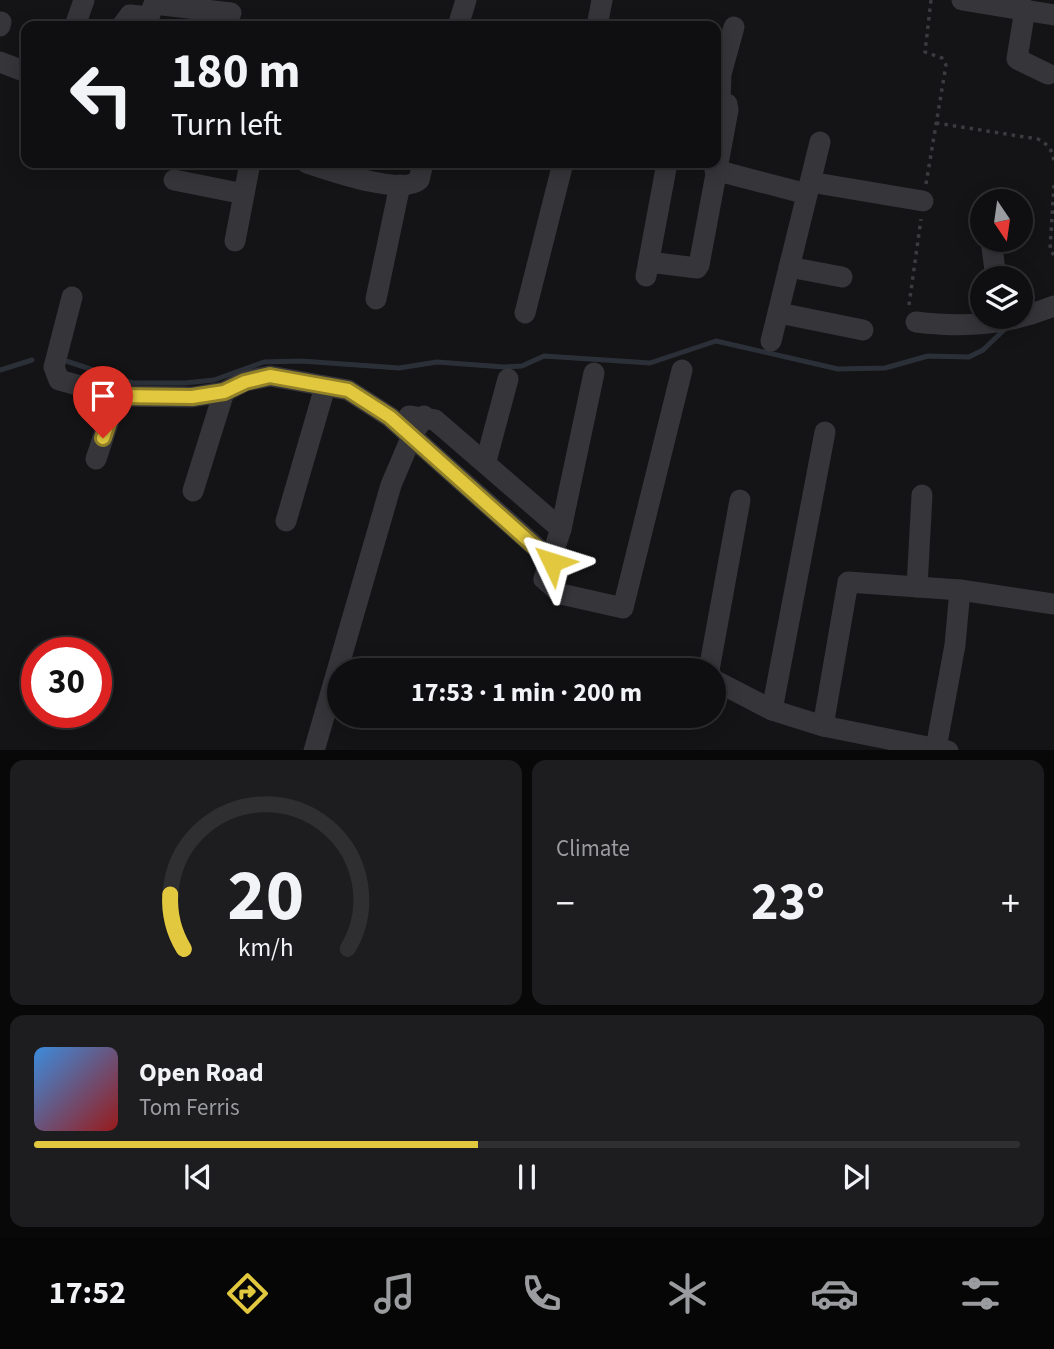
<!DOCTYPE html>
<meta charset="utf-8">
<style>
:root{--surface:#0f0e10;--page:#1d1c1e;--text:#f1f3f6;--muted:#9b9c9f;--line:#2f2e30;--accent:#e2c83e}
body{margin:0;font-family:"Source Sans 3",sans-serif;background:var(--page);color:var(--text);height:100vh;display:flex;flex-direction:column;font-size:26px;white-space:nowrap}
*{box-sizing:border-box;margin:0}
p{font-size:23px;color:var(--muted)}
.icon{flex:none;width:38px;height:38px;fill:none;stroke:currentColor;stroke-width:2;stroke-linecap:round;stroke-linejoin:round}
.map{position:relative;height:750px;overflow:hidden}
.details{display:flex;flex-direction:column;gap:10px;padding:10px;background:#080809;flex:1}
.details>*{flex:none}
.guide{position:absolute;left:21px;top:21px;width:700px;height:147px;border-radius:14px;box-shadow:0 4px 18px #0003,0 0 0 2px var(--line);background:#0f0e10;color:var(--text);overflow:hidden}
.needle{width:46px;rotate:167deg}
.tools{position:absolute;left:970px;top:189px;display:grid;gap:14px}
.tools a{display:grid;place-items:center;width:63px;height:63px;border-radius:50%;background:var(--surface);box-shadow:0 4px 18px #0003,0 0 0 2px var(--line);font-size:35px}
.speed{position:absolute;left:21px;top:637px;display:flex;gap:14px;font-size:35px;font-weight:700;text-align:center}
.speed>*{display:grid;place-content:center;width:91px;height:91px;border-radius:50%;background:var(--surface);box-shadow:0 4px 18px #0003,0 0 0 2px var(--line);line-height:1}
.speed .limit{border:10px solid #d22;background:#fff;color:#111}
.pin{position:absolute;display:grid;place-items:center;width:60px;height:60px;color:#fff;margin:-72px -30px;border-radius:50% 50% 50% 0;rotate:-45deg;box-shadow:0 0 7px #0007}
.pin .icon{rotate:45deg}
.me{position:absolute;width:77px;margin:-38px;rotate:311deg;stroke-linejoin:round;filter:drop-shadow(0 0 5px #0008)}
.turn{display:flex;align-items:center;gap:24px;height:147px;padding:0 35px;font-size:32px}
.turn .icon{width:91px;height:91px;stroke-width:2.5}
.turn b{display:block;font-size:49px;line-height:60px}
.big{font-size:52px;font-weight:700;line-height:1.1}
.details .widget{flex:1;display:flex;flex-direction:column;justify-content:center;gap:10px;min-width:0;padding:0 24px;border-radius:14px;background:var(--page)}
.details .dial{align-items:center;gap:0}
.dial svg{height:182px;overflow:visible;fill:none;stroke:var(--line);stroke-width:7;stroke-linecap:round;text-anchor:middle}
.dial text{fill:var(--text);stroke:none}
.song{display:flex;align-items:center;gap:21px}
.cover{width:84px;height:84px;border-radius:10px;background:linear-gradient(135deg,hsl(210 70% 55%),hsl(0 70% 35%))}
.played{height:7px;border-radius:4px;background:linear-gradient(90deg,var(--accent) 45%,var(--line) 45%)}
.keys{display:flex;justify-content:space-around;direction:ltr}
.heat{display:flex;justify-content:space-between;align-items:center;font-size:38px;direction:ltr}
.details .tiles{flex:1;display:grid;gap:10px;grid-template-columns:1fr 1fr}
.widget:last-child{grid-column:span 2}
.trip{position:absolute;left:327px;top:658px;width:399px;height:70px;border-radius:35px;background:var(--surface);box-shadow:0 4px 18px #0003,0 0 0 2px var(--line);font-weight:700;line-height:70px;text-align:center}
.menu{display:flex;height:112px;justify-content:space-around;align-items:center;background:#060606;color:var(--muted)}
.menu .icon{width:49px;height:49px}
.menu .selected{color:var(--accent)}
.menu b{font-size:32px;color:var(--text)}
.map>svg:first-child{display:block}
</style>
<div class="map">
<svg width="1054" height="751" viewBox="0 0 1054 751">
<rect width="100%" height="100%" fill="#141315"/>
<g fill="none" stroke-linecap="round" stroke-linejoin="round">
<!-- stream -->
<g stroke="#2b3038" stroke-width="5">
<polyline points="66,361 133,383 185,383 214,380 264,362 301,361 399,368 437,362 504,367 522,366 544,356 650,363 716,341 838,369 885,368 928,356 969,357 983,350 1006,328"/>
<polyline points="0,370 32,360"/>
</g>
<!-- path -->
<g stroke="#3b3b40" stroke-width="3.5" stroke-dasharray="3.5 5" stroke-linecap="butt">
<path d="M936,123L1038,139C1049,145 1053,151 1054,163"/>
<polyline points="926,184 946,65 942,58 925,52 931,0"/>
<polyline points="1054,185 1050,250 1054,255"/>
<polyline points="909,305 921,219"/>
</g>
<!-- minor -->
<g stroke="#35353a" stroke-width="21">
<polyline points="962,0 1054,15"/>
<polyline points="1025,9 1017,59 1048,74"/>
<polyline points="0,26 1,22"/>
<polyline points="75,26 84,0"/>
<polyline points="122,26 130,15 149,17 154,4 231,13"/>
<polyline points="458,26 466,0"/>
<polyline points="597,26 602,0"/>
<polyline points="0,62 26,72"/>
<polyline points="720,102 721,74 734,27"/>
<path d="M307,163C329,170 401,196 419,180L423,163"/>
<polyline points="715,170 807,194"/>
<polyline points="174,180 244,194"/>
<polyline points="810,182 923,201"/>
<polyline points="991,240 996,278"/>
<polyline points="235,241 250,163"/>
<polyline points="649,262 697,268 699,265 728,110 727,104 716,100"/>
<polyline points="789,267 842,277"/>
<polyline points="646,276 667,163"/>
<polyline points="72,297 54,367 59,380 117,396 192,397 224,392 245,381 270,376 348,390 390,417 553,562"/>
<polyline points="376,299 400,185"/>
<polyline points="525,313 563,163"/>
<polyline points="779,313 863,330"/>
<path d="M916,322C966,328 1007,325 1054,306"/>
<polyline points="771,341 820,142"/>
<polyline points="594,373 561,529 544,579 561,594 623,608 682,370"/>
<polyline points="409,416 435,420 561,529"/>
<polyline points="96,459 117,396"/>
<polyline points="486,461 508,379"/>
<polyline points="193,491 224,392"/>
<polyline points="286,521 325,387"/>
<polyline points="917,587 922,495"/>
<polyline points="709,670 740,500"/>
<polyline points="714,680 772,710 823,726 948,751"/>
<polyline points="772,710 825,432"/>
<polyline points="823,726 848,582 960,590 1054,604"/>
<polyline points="936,748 955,645 960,590"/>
<polyline points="314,751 391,485 411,438 424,416"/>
</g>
</g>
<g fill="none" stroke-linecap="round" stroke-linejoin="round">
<defs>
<polyline id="route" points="103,438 117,396 192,397 224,392 245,382 270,376 348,390 390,417 552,562"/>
</defs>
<!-- route casing -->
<use href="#route" stroke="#938228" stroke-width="18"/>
<!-- route -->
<use href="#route" stroke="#e2c83e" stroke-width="12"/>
</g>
</svg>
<div class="tools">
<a><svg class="needle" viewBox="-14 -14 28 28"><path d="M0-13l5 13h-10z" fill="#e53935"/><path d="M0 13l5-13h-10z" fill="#9b9c9f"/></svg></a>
<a><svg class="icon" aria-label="layers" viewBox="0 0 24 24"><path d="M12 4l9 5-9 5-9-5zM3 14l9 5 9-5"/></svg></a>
</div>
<div class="speed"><div class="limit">30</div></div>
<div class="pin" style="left:103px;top:438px;background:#d93025"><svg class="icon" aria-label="arrive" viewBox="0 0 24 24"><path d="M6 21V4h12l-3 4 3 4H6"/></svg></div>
<svg class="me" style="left:552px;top:562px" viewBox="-20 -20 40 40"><path d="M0-17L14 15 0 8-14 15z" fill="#e2c83e" stroke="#fff" stroke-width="4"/></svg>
<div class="trip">17:53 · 1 min · 200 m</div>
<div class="guide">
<div class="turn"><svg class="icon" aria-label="left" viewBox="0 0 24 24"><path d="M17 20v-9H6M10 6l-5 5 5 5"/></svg><div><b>180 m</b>Turn left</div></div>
</div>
</div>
<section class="details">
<div class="tiles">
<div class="widget dial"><svg viewBox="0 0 100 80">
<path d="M14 69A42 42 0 1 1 86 69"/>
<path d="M14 69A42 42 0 0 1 8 45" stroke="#e2c83e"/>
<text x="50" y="56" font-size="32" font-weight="700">20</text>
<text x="50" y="72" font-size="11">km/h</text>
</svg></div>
<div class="widget"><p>Climate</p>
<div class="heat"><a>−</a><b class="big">23°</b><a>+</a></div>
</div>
<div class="widget">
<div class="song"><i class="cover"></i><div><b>Open Road</b><p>Tom Ferris</p></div></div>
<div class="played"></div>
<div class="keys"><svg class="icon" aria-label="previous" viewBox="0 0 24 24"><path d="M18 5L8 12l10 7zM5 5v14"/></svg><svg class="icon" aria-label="pause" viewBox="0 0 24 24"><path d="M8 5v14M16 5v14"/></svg><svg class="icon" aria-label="next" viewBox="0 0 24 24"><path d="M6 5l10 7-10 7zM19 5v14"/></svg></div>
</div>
</div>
</section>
<nav class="menu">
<b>17:52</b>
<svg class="icon selected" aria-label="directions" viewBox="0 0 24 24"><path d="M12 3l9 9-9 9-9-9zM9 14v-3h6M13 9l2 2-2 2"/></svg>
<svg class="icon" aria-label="music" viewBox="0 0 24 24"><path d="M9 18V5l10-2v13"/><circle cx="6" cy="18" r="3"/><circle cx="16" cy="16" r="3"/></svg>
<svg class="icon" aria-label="phone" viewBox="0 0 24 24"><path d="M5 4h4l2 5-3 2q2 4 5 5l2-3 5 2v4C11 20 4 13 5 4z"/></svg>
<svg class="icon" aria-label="climate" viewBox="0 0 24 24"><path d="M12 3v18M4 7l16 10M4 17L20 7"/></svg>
<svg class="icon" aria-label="car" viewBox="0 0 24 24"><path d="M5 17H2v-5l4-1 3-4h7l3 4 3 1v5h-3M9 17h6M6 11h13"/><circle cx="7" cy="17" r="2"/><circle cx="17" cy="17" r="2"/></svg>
<svg class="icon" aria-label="filters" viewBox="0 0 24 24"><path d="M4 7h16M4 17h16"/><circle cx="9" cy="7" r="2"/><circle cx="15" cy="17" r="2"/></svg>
</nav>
